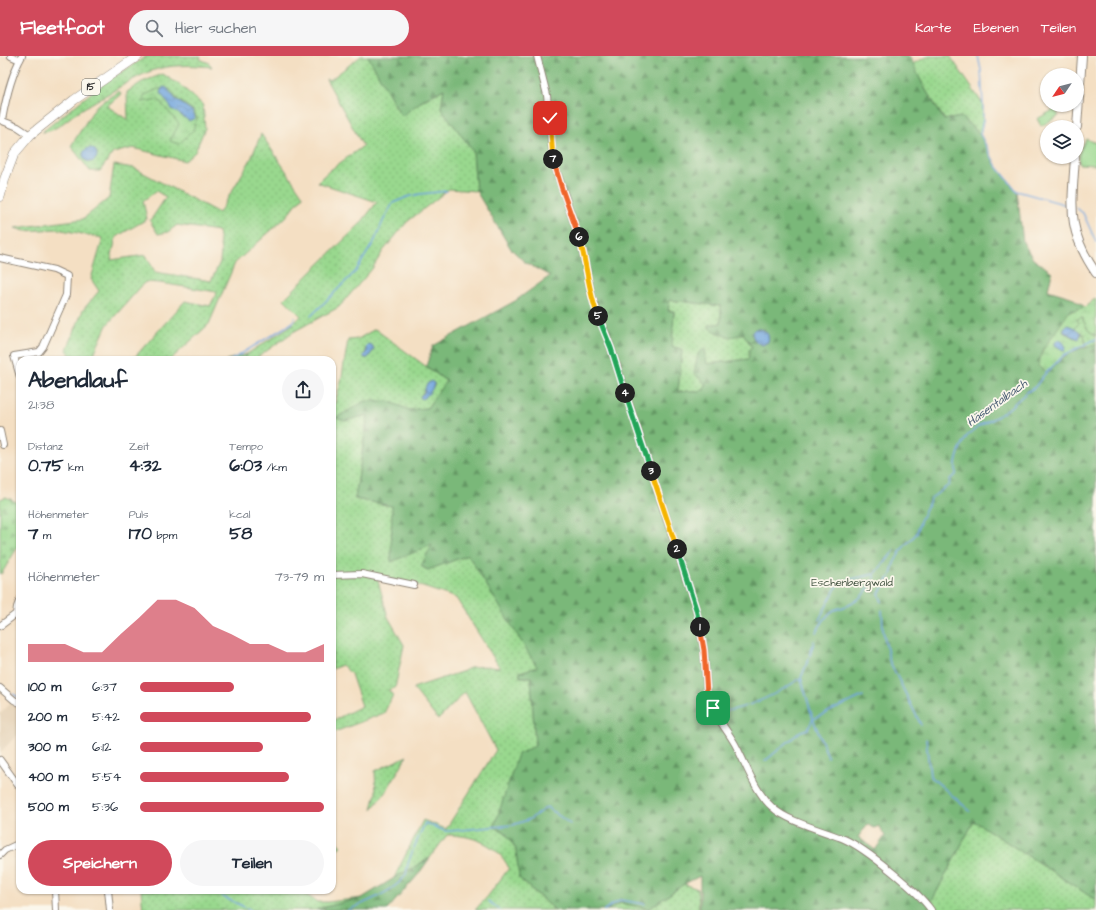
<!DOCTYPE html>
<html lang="de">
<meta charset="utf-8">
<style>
:root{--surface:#fff;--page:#f6f6f7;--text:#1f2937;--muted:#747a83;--accent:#d1495b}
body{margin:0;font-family:"Architects Daughter",sans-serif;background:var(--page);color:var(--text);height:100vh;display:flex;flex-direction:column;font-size:15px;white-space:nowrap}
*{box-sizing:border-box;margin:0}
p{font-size:13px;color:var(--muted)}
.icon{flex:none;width:22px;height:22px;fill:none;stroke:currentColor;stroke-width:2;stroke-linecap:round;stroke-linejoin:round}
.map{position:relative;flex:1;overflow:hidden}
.sheet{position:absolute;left:16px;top:300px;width:320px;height:538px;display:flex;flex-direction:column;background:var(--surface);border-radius:12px;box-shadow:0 1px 3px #0004}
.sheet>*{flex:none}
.needle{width:26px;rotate:235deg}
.controls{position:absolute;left:1040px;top:12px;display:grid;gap:8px}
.controls a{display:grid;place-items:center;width:44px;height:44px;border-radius:50%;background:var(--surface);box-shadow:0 1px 3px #0004;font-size:20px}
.pin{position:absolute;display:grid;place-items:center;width:34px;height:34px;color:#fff;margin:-17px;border-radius:8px;box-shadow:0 2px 6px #0006}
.km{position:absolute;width:20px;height:20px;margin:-10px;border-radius:50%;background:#222;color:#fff;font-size:11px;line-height:20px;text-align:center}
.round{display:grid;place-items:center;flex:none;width:42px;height:42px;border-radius:21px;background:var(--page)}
.overview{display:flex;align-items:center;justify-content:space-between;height:68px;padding:0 12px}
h1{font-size:22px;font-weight:700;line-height:30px}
.metrics{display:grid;grid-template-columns:repeat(3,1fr);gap:6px;height:68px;padding:4px 12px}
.metrics div{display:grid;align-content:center}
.metrics b{font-size:17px;font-weight:700}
.metrics small{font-size:11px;font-weight:400}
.metrics p{font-size:11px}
.chart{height:112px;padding:8px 12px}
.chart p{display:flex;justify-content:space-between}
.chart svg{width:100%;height:72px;margin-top:4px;fill:var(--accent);opacity:.7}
.action{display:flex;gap:8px;margin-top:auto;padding:8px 12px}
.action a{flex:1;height:46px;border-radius:24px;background:var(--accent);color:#fff;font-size:16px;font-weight:700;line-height:46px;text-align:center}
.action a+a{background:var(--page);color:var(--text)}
ul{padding:0 12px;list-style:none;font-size:13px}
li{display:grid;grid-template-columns:64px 48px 1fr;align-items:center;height:30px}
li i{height:10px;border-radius:5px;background:var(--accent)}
header{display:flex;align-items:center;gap:24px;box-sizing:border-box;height:56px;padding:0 20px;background:var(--accent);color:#fff}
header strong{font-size:19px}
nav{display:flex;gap:22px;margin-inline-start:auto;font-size:14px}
.search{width:280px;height:36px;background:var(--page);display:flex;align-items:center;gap:10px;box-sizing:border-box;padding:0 14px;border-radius:22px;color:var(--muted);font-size:15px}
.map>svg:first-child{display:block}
.built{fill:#e4d0b4}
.grass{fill:url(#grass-dots);stroke:#62825c;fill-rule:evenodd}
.forest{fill:url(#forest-firs);stroke:#527252;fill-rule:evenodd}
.wetland{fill:url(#wetland-marsh);stroke:#62825c}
.cemetery{fill:url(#cemetery-stones);stroke:#62825c}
.park{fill:url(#park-tufts);stroke:#62825c}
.pitch{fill:#99d88e;stroke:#62825c}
.water{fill:url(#water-waves);stroke:#4e6884}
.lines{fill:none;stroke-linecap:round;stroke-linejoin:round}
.stream{stroke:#70a4dd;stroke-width:1.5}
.street-casing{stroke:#908577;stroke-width:8}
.secondary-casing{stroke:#908577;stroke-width:10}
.primary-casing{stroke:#908577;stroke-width:10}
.street{stroke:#fff;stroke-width:6}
.secondary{stroke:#fff;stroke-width:8}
.primary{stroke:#fff;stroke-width:9}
.split-1-casing{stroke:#fff;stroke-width:8}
.split-2-casing{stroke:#fff;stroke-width:8}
.split-3-casing{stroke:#fff;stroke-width:8}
.split-4-casing{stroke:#fff;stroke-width:8}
.split-5-casing{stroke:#fff;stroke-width:8}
.split-6-casing{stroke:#fff;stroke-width:8}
.split-7-casing{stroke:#fff;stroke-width:8}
.split-8-casing{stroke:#fff;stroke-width:8}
.split-1{stroke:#f0652b;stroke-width:5}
.split-2{stroke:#22a559;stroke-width:5}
.split-3{stroke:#f5b400;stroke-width:5}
.split-4{stroke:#22a559;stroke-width:5}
.split-5{stroke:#22a559;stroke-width:5}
.split-6{stroke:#f5b400;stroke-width:5}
.split-7{stroke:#f0652b;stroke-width:5}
.split-8{stroke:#f5b400;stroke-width:5}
.labels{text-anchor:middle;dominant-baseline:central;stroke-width:3.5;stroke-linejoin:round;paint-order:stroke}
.shield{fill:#fbf7ec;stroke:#696865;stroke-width:1}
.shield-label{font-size:10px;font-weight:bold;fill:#2b2b2b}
.park-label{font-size:11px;fill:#465644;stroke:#fbf7ec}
.water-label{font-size:12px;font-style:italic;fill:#475b72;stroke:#fbf7ec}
</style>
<header>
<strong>Fleetfoot</strong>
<div class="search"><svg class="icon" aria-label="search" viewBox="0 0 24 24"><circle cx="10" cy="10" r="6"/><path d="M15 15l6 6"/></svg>Hier suchen</div>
<nav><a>Karte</a><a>Ebenen</a><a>Teilen</a></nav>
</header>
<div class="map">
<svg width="1096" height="854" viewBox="0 0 1096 854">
<defs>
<pattern id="grass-dots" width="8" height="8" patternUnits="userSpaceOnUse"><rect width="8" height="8" fill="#99d88e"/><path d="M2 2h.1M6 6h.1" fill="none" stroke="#84ba7b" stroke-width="1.8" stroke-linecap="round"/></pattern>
<pattern id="forest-firs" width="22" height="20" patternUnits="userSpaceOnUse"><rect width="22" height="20" fill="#7ab879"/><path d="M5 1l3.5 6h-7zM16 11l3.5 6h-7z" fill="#649663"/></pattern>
<pattern id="wetland-marsh" width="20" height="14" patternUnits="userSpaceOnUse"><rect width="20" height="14" fill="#99d88e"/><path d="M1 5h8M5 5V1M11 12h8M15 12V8" fill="none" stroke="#84ba7b"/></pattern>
<pattern id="cemetery-stones" width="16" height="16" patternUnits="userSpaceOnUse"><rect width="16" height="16" fill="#99d88e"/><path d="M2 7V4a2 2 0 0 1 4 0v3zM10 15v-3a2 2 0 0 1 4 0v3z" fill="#84ba7b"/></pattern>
<pattern id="park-tufts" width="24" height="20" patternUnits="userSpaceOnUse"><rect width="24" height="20" fill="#99d88e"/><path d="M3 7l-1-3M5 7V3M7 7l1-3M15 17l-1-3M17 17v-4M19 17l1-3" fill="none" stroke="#84ba7b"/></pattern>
<pattern id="water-waves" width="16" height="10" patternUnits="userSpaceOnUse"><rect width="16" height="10" fill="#70a4dd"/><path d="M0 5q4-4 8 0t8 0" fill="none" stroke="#5c86b3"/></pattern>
</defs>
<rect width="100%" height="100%" fill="#fbf7ec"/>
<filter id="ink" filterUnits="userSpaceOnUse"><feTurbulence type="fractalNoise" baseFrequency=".025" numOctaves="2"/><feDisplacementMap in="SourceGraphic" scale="8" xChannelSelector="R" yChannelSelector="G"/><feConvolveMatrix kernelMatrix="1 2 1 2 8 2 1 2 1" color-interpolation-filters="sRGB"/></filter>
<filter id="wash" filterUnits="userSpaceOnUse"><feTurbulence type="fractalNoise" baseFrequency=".012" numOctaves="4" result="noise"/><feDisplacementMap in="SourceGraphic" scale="16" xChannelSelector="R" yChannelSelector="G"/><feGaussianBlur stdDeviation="0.9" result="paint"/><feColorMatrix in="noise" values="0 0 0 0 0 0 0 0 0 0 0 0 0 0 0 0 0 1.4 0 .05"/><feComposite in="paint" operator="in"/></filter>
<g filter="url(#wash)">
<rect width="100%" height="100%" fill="#f4dfc3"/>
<path class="built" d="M14 644 20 647V676L11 685 0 697V658Z"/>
<path class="grass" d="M147 0H201L200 3 209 7 212 11C193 9 170 8 151 15 138 20 125 28 113 35 101 42 88 49 76 57 66 64 55 76 42 76L101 29Z
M361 0H368L399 56 415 49 444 33 441 52 473 95 476 135 449 133 407 166 383 195 372 213 339 251 293 276 254 304H246L247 298 292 269 301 260 284 243 360 168 377 146 317 126 329 115 363 90 326 23 330 24Z
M929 0H950L983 48V64L980 78 961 61 945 64 927 36 912 8Z
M163 18 180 29 203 49 205 72 195 96 185 105 133 92 113 97 100 115H90L71 90 96 50 119 35 121 38 107 50 128 64 127 36 142 26Z
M261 78 303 140 286 161 235 207 209 268 170 304H132L185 245 210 250 217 236 160 227 145 226 107 269 93 300 96 304H74L67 294 83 254 99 235 91 223 103 182 57 173 25 175 15 172 83 163 109 142 114 109 134 112 219 157 251 103ZM156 135 166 141 150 165 158 178 168 176 177 169 218 175 221 195 220 206 211 225 155 216 146 199 111 204 116 181 147 163 143 145Z
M669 244 721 250V267L709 269 739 280 743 277 752 291 749 303 706 308 705 292 706 328 704 334 678 336 682 293 672 291 674 255H668Z
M1082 261 1088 274 1096 280V289L1086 290 1084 278 1074 272 1079 267 1077 263Z
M375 273 446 325 427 352 409 354 388 345 337 362 345 365 368 358 355 443 392 450 433 489 422 511 428 514 468 499 538 611 520 616V621H531L535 690 505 776 516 793 519 822 554 854H475L488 840 509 812C497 788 473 779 447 779L430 802 394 822 423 764 446 773 496 694 465 636 438 664 413 632 464 615C473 608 490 611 500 612L456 542 420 530 377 521 388 561 404 589 395 632 388 634 393 639 384 657 332 677V662L334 664 362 650 351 618 342 609 332 613V357L341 326 348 284 358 283ZM368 288 373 290V295L368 302H364V298L366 297 365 293ZM429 326 435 328 434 330 422 343 420 340C427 333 424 331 429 326Z
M407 700 387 734 372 753 376 737 375 715Z
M974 765 1096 844V854H927Z
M332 781 341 790 332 796Z
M684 828 698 833 699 854H606L621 847 649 853Z
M141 834H212L215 837 216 834H299L317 846H328L362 842 317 853 316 854H143Z"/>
<path class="forest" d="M368 0H909L924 31 944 64 961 61 980 78 996 109 1017 135 1023 186 1033 203 1052 216 1048 234 1071 241 1085 251 1069 256 1047 317C1064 300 1071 293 1096 289V844L974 765 927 854H700V820L684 828 649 853 621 847 606 854H555L519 822 516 793 505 776 494 771 518 698 535 690 531 621H520V616L537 611 468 499 428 514 421 510 432 489 391 506 392 450 355 443 368 359 345 365 336 362 365 345H388L409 354 427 352 446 325 426 310 433 290 515 245 550 220 526 207 511 193 476 135 473 95 441 52 444 33 423 44 402 60 399 56ZM670 244 721 250V267L709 269V272C722 278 729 285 743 277L752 291 749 293V303L707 308 705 292 698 298 694 317 706 328 704 334 678 336 682 293 672 291 674 255H668ZM755 273H759L764 274 763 289 759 288 752 279 753 275ZM868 768 874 772 879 770C882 773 882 777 885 780L875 794 858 781Z
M247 298 246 304H226Z
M430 802 417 820 387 854H316L317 853 362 842 394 822Z"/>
<path class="wetland" d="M158 33H170L177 43 193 54 197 62 193 74 179 88 170 85 179 68 158 43 142 46 145 39Z
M1096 242V280L1088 274 1082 261 1077 263 1079 267 1074 272 1068 269 1065 270 1063 274 1064 277 1078 283 1082 278H1084L1086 290C1069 293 1058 306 1047 317L1038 310 1043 294 1069 256 1085 251Z"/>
<path class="cemetery" d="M6 441 20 448V487L2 517 0 518V443Z"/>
<path class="park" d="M1055 53 1059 60 1041 70 1037 63Z"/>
<path class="pitch" d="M1086 83 1096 87V109L1079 108V97Z"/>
<path class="water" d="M163 31 167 32 176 44 192 55 195 62 189 65 172 53 160 36Z
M83 99a7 7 0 1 1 14 0a7 7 0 1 1-14 0Z
M1067 269 1073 271 1081 277 1079 283 1064 276V271Z
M755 273C763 272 771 277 768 286L763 289C757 288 752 282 752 276Z
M1057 284C1061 283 1064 287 1066 291L1065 294H1063L1055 289V287Z
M368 288 372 289 374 293 368 302H365L363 300 366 297V291Z
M431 325 434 327C434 332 427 342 421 343L420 340 424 337 426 329Z"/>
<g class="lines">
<path class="stream" d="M978 0 981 14 983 48V64L980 78 996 109 1017 135 1067 149
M1075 151 1083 157 1096 186
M311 260 356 215 375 184 384 163 393 147 407 141 420 138 447 135
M231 304 292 267 295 262
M882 546 879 537 891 519 894 507 902 493 917 477 920 465 931 442 949 429 950 423 956 419V406L960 393 967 380 979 370 998 360 1008 353 1027 336 1035 331 1044 319 1064 299 1096 283
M882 554 883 574 889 604 921 669
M819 564 839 526 875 518 895 494
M816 576C821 569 826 558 834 554 839 552 845 551 849 549 860 544 873 530 875 518
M814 585 810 599 801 622 813 663 828 701
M13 638 18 641
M721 656C750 652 777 638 801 622
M926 683 930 720 970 755
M765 705 801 675 808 673 813 663 863 640
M214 834 215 835
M221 840 251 854
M488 845 500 854
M348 854C364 847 398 834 406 818 407 815 407 811 408 808 412 794 419 781 425 767L445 775H450L513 769 530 763 547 751 570 768
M604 854 620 844 645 848"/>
</g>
</g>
<g filter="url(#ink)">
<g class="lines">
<g class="street-casing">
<path id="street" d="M11 0 20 4
M537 0 547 39 552 93 554 107 581 188 592 241 611 292 696 553 704 594 707 638C711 656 726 672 735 688 746 708 755 736 772 751 786 765 824 775 844 783 865 792 918 835 931 854
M0 64 18 71 30 79
M2 64C6 42 11 19 22 0
M0 202 54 214 67 220 66 239 43 291 39 296 14 300 20 321
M0 375 3 389
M332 519 362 518 414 529
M16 558 17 551 20 543
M0 570 16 558H20
M0 632 14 644 20 647
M0 704 20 732
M0 799 5 794 20 787
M55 834 56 854
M108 834 110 854"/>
</g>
<g class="secondary-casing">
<path id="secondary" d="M1077 71 1082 0
M1075 101C1072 151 1066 173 1096 217"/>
</g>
<g class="primary-casing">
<path id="primary" d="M0 141 5 122 14 98 30 79 74 44 138 0"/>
</g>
<use href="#street" class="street"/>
<use href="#secondary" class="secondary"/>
<use href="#primary" class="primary"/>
</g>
</g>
<g class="lines" filter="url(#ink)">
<g class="split-1-casing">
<path id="split-1" d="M700 571 704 594 707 638 713 652"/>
</g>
<g class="split-2-casing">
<path id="split-2" d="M677 493 696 553 700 571"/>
</g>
<g class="split-3-casing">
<path id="split-3" d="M651 415 677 493"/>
</g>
<g class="split-4-casing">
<path id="split-4" d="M625 337 651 415"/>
</g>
<g class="split-5-casing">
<path id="split-5" d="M598 260 611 292 625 337"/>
</g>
<g class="split-6-casing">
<path id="split-6" d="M579 181C587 207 588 235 598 260"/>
</g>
<g class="split-7-casing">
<path id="split-7" d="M553 103 562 133 579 181"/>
</g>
<g class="split-8-casing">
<path id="split-8" d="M550 62 553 103"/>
</g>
<use href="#split-1" class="split-1"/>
<use href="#split-2" class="split-2"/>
<use href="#split-3" class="split-3"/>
<use href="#split-4" class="split-4"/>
<use href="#split-5" class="split-5"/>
<use href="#split-6" class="split-6"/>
<use href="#split-7" class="split-7"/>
<use href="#split-8" class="split-8"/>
</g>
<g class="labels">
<rect class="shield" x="82" y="23" width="18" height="16" rx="3"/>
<g class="shield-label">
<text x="91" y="31">15</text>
</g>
<g class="park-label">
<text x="852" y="526">Eschenbergwald</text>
</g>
<g class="water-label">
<text transform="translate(997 347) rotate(-36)">Häsentalbach</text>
</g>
</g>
</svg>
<div class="controls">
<a><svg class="needle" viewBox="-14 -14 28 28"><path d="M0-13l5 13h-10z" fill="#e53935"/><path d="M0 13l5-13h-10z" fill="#747a83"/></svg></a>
<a><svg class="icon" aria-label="layers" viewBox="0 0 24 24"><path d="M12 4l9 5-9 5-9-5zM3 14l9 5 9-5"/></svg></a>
</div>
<div class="pin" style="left:713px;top:652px;background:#1e9e55"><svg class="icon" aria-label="arrive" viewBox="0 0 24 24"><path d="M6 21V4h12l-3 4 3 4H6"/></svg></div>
<div class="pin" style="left:550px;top:62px;background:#d93025"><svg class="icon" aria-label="check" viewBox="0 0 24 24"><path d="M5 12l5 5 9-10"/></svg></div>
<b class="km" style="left:700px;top:571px">1</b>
<b class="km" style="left:677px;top:493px">2</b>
<b class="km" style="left:651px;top:415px">3</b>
<b class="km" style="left:625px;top:337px">4</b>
<b class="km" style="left:598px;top:260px">5</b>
<b class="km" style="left:579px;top:181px">6</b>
<b class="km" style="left:553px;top:103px">7</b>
<section class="sheet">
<div class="overview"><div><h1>Abendlauf</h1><p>21:38</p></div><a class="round"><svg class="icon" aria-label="share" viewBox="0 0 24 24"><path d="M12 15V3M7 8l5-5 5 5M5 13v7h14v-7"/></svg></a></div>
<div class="metrics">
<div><p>Distanz</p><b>0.75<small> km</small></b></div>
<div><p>Zeit</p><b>4:32</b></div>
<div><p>Tempo</p><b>6:03<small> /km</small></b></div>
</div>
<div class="metrics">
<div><p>Höhenmeter</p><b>7<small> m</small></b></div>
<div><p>Puls</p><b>170<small> bpm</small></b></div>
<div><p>kcal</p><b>58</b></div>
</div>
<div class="chart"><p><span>Höhenmeter</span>73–79 m</p>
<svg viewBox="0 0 160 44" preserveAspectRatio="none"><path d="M0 44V33L10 33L20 33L30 38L40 38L50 27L60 17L70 6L80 6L90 11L100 22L110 27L120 33L130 33L140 38L150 38L160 33V44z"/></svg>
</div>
<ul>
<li><b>100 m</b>6:37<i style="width:51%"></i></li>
<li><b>200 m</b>5:42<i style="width:93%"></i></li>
<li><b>300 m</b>6:12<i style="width:67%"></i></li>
<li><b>400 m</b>5:54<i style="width:81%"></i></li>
<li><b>500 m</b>5:36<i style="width:100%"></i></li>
</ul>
<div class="action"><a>Speichern</a><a>Teilen</a></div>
</section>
</div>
